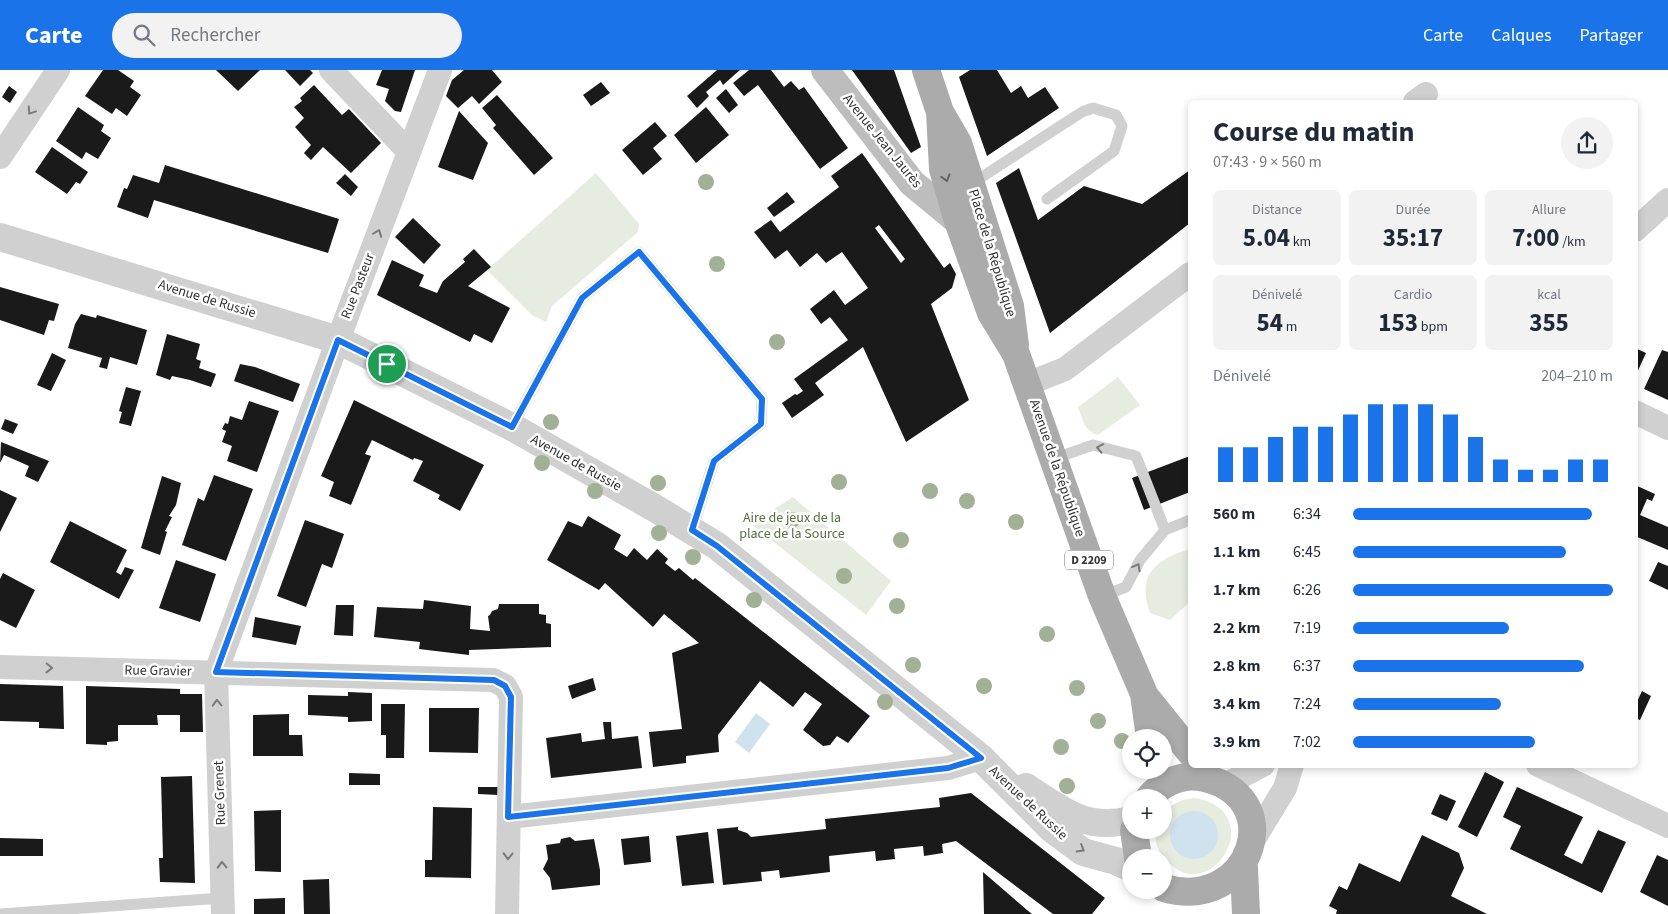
<!DOCTYPE html>
<html lang="fr">
<meta charset="utf-8">
<style>
:root{--surface:#fff;--page:#f2f2f3;--text:#1f2937;--muted:#747a83;--accent:#1a73e8}
body{margin:0;font-family:"Source Sans 3",sans-serif;background:var(--page);color:var(--text);height:100vh;display:flex;flex-direction:column;font-size:19px;white-space:nowrap}
*{box-sizing:border-box;margin:0}
p{font-size:16px;color:var(--muted)}
.icon{flex:none;width:28px;height:28px;fill:none;stroke:currentColor;stroke-width:2;stroke-linecap:round;stroke-linejoin:round}
.map{position:relative;flex:1;overflow:hidden}
.panel{position:absolute;left:1188px;top:30px;width:450px;height:668px;display:flex;flex-direction:column;background:var(--surface);border-radius:8px;box-shadow:0 2px 8px #0003}
.panel>*{flex:none}
.controls{position:absolute;left:1122px;top:659px;display:grid;gap:10px}
.controls a{display:grid;place-items:center;width:50px;height:50px;border-radius:50%;background:var(--surface);box-shadow:0 2px 8px #0003;font-size:25px}
.pin{position:absolute;display:grid;place-items:center;width:42px;height:42px;color:#fff;margin:-21px;border:2px solid #fff;border-radius:50%;box-shadow:0 1px 5px #0007}
.round{display:grid;place-items:center;flex:none;width:52px;height:52px;border-radius:26px;background:var(--page)}
.summary{display:flex;align-items:center;justify-content:space-between;height:85px;padding:0 25px}
h1{font-size:28px;font-weight:700;line-height:38px}
.stats{display:grid;grid-template-columns:repeat(3,1fr);gap:8px;height:85px;padding:5px 25px}
.stats div{display:grid;align-content:center;border-radius:8px;background:var(--page);text-align:center}
.stats b{font-size:25px;font-weight:700}
.stats small{font-size:14px;font-weight:400}
.stats p{font-size:14px}
.chart{height:140px;padding:10px 25px}
.chart p{display:flex;justify-content:space-between}
.chart svg{width:100%;height:90px;margin-top:5px;stroke:var(--accent);stroke-width:6}
ul{padding:0 25px;list-style:none;font-size:16px}
li{display:grid;grid-template-columns:80px 60px 1fr;align-items:center;height:38px}
li i{height:12px;border-radius:6px;background:var(--accent)}
header{display:flex;align-items:center;gap:30px;box-sizing:border-box;height:70px;padding:0 25px;background:var(--accent);color:#fff}
header strong{font-size:24px}
nav{display:flex;gap:28px;margin-inline-start:auto;font-size:18px}
.search{width:350px;height:45px;background:var(--page);display:flex;align-items:center;gap:12px;box-sizing:border-box;padding:0 18px;border-radius:28px;color:var(--muted);font-size:19px}
.map>svg:first-child{display:block}
.green{fill:#e6ecdf}
.water{fill:#cfe2ee}
.building{fill:#1a1a1a;fill-rule:evenodd}
.lines{fill:none;stroke-linecap:round;stroke-linejoin:round}
.service{stroke:#d0d0d0;stroke-width:11}
.minor{stroke:#d0d0d0;stroke-width:24}
.tertiary{stroke:#d0d0d0;stroke-width:28}
.secondary{stroke:#bdbdbd;stroke-width:28}
.primary{stroke:#ababab;stroke-width:28}
.tree{fill:#a2b095}
.oneway{stroke:#7a7a7a}
.oneway2{stroke:#636363}
.route-casing{stroke:#fff;stroke-width:10}
.route{stroke:#1a73e8;stroke-width:6}
.labels{text-anchor:middle;dominant-baseline:central;stroke-width:5;stroke-linejoin:round;paint-order:stroke}
.shield{fill:#fff;stroke:#707070;stroke-width:1}
.shield-label{font-size:12px;font-weight:bold;fill:#333}
.street-label{font-size:14px;fill:#333;stroke:#fff}
.park-label{font-size:14px;fill:#56703f;stroke:#fff}
</style>
<header>
<strong>Carte</strong>
<div class="search"><svg class="icon" aria-label="search" viewBox="0 0 24 24"><circle cx="10" cy="10" r="6"/><path d="M15 15l6 6"/></svg>Rechercher</div>
<nav><a>Carte</a><a>Calques</a><a>Partager</a></nav>
</header>
<div class="map">
<svg width="1668" height="844" viewBox="0 0 1668 844">
<rect width="100%" height="100%" fill="#fff"/>
<path class="green" d="M596 103 639 154 638 162 552 236 546 252 532 245 487 200Z
M1118 307 1140 335 1098 365C1084 361 1083 350 1078 337Z
M793 427 891 511 866 545 751 454Z
M1190 479V532L1170 550 1150 543C1136 505 1156 489 1190 479Z
M1195 728C1273 742 1207 844 1164 787 1158 780 1154 772 1156 760H1164V743C1173 733 1182 729 1195 728Z"/>
<path class="water" d="M756 643 770 654 749 683 735 672Z
M1170 765a24 24 0 1 1 48 0a24 24 0 1 1-48 0Z"/>
<path class="building" d="M103 0H118L134 11 130 17 141 25 127 46 116 38 112 44 85 26Z
M216 0H260L238 21Z
M285 0H310L313 3 300 16Z
M382 0H415L401 42 395 41 385 31 389 19 376 15Z
M464 0H492L502 12 479 34 472 26 458 38 446 26 452 10Z
M717 0H740L723 15 720 10 706 22 709 26 697 38 687 26Z
M749 0H771L784 17 791 11 799 20 804 17 848 78 820 99 758 15 744 26 733 13Z
M852 0H894L921 77 911 83Z
M970 0H997L1011 23 1021 16 1028 28 1045 17 1059 38 987 86 959 7Z
M601 12 610 23 591 36 583 25Z
M314 15 342 45 349 39 381 73 351 103 323 77 311 90 304 83 311 75 295 57 304 48 294 37 302 31 300 28Z
M9 16 17 22 10 33 2 27Z
M726 19 738 35 729 43 716 28Z
M497 25 553 88 534 105 493 58 496 55 482 38Z
M78 37 104 55 101 61 111 68 98 89 86 82 82 89 56 71Z
M706 37 729 65 696 93 674 65Z
M459 41 488 73 473 110 438 97Z
M655 52 667 66 653 78 662 89 643 105 622 80Z
M52 77 88 102 80 114 76 112 67 124 35 102Z
M862 83 944 198 950 193 956 204 952 218 931 234 969 330 906 372 863 277 815 313 824 325 792 348 782 333 795 324 797 325 803 321 794 309 848 270 830 247 821 254 810 239 834 220 845 235 868 218 842 182 826 193 817 183 800 197 787 180 775 189 754 162 771 150 780 162 839 117 831 106ZM879 155 905 189 901 193 875 158Z
M165 95 339 149 328 183 154 130 148 148 117 137 124 118 127 119 133 105 159 113Z
M1019 98 1038 150 1084 116 1142 134 1190 100V153L1050 263 996 113Z
M345 104 358 117 351 126 336 113Z
M787 122 795 132 774 147 767 138Z
M413 148 441 175 424 194 395 167Z
M474 179 491 197 468 216 510 238 492 273 474 264 470 272 377 225 392 190 424 205 419 216 437 223 443 211 465 192 463 189Z
M0 217 59 234 54 251 49 250 44 265 0 250Z
M81 244 96 248 97 245 147 260 137 295 110 287 107 299 99 297 102 288 68 278 75 254Z
M167 264 200 274 196 289 201 291 199 298 216 304 211 317 190 310 172 306 170 310 156 305Z
M1635 278 1646 283 1635 307Z
M1662 280 1668 282V330L1644 319Z
M52 283 66 290 51 321 37 315Z
M240 294 255 297 300 314 293 332 234 311Z
M126 317 141 321 131 356 119 353 122 342 119 341Z
M354 330 484 395 460 441 438 429 440 425 413 411 423 391 414 388 413 390 372 370 365 384 371 386 351 435 329 426 334 412 321 406Z
M249 331 279 341 257 402 227 391 232 376 222 372 226 361 222 359 225 353 228 354 230 346 242 350Z
M5 349 18 354 13 364 1 359Z
M1 372 49 391 38 412 25 406 29 396 4 385 0 393Z
M1190 386V422L1144 440 1132 408Z
M214 405 253 419 226 491 182 475 198 428 204 431Z
M162 406 181 413 176 435 169 446 172 447 165 461 167 462 160 485 141 478Z
M1635 415 1655 424 1652 431 1647 429 1640 445 1668 457V480L1635 466Z
M0 420 17 428 0 462Z
M588 446 621 465 614 479 627 487 634 478 647 490 657 479 668 489 665 493 675 501 679 498 693 510 695 508 870 646 848 673 837 666 830 675 823 676 803 660 822 634 805 622 793 637 760 611 718 665 719 682 686 686V693L653 697 649 662 682 659 672 583 699 573 664 544 653 557 605 513 599 520 547 490 568 451 582 457Z
M305 450 344 464 332 498 322 494 306 537 277 526Z
M70 451 127 480 116 502 121 505 125 497 134 500 119 529 50 492Z
M176 490 216 504 200 552 159 538Z
M1658 492 1668 496V520L1649 511Z
M3 503 35 520 16 558 0 550V509Z
M424 530 471 536 470 559 490 561 488 546 490 545 492 541 498 539 499 534H539V544L546 545V553L551 554V577L469 580V585L419 579 420 572 374 567 377 537 423 539Z
M336 535H354L353 566 334 565Z
M255 547 301 556 296 575 252 567Z
M593 608 596 620 572 629 568 616Z
M0 614 63 616 64 659 39 658V652L0 651Z
M86 616 180 619V624H202L203 662H180V645H157L158 655H118V671L107 672V675L86 674Z
M1642 621 1651 626 1640 650 1635 648V636Z
M348 622 372 623V651L348 652V647L308 645V625L348 626Z
M381 634H405L404 688H386V665H381Z
M429 638H479L478 683 429 682Z
M289 644V665H302L303 686H253V645Z
M603 652H611L612 669 638 666 642 698 551 708 546 668 581 663 582 672 605 669Z
M1485 702 1504 712 1477 767 1458 757Z
M349 703 380 704V715H349Z
M192 706 195 813 160 812 159 788H163L161 707Z
M478 717H499L498 725 478 724Z
M1517 717 1583 747 1564 785 1582 794 1598 760 1626 772 1602 823 1510 779 1521 756 1503 747Z
M971 723 1105 828 1092 844H1053L956 771 942 774 943 783 924 786 923 776 894 779 895 789 876 791 875 781 829 786 830 802 780 808 779 800 761 802 762 811 723 815 717 759 738 757V760L747 763 751 767 826 759 825 749 940 737 939 728Z
M1440 724 1456 731 1447 751 1431 744Z
M433 737 472 738 471 808 425 807V790H432Z
M281 740V802L255 801 254 741Z
M708 762 714 813 682 816 676 766Z
M1422 765 1459 783 1464 798 1451 826 1487 844H1336L1337 840 1329 836 1339 816 1347 820 1359 793 1400 812Z
M649 766 651 792 624 795 621 769Z
M570 767 575 771 594 769 600 800V815L552 820 550 808 543 799 548 789 546 775 560 773 561 769Z
M0 768 43 769V786H0Z
M1657 785 1668 790V836L1640 822Z
M983 802 1027 840 1032 844H984Z
M329 809 330 844H304L303 810Z
M285 828V844H254V829Z"/>
<g class="lines">
<path class="service" d="M971 114 1082 42 1093 38 1116 45 1122 56 1114 81 1047 129
M512 357 582 228 639 182 762 329 761 354 714 391 692 460
M1053 389 1093 375 1136 386 1165 460 1140 490 1126 517 1102 526
M1165 460 1190 450
M0 844 222 828"/>
<path class="minor" d="M331 0 409 82
M1415 32 1426 24
M0 87 58 0
M1635 160 1668 130
M1027 314 1065 299 1190 204
M1635 342 1668 358
M0 597 493 610 505 616 511 627 507 844
M1538 695 1668 756
M1225 715 1263 695
M509 747 948 698 981 688
M1254 769 1285 718 1292 695
M223 844 216 602 338 270 440 0"/>
<path class="tertiary" d="M0 167 338 270 512 357 658 440 717 476 981 688 1052 759 1083 782 1116 791 1131 798
M1026 717C1063 741 1085 761 1131 750"/>
<path class="secondary" d="M825 0 912 113 958 151 965 163"/>
<path class="primary" d="M926 0 940 42 958 73 971 114 1010 236 1015 275
M940 42 943 99 958 151 991 243 1016 284 1102 526 1144 624 1150 668
M1144 625 1190 682
M1149 728C1160 714 1181 704 1199 707 1292 723 1252 844 1164 818
M1134 760 1138 788
M1244 798 1246 844"/>
</g>
<g class="tree">
<circle cx="706" cy="112" r="8"/>
<circle cx="717" cy="194" r="8"/>
<circle cx="777" cy="272" r="8"/>
<circle cx="551" cy="352" r="8"/>
<circle cx="542" cy="393" r="8"/>
<circle cx="839" cy="412" r="8"/>
<circle cx="658" cy="413" r="8"/>
<circle cx="595" cy="421" r="8"/>
<circle cx="930" cy="421" r="8"/>
<circle cx="967" cy="431" r="8"/>
<circle cx="792" cy="450" r="8"/>
<circle cx="1016" cy="452" r="8"/>
<circle cx="659" cy="463" r="8"/>
<circle cx="901" cy="470" r="8"/>
<circle cx="693" cy="487" r="8"/>
<circle cx="844" cy="506" r="8"/>
<circle cx="754" cy="530" r="8"/>
<circle cx="897" cy="536" r="8"/>
<circle cx="1047" cy="564" r="8"/>
<circle cx="913" cy="595" r="8"/>
<circle cx="984" cy="616" r="8"/>
<circle cx="1077" cy="618" r="8"/>
<circle cx="885" cy="632" r="8"/>
<circle cx="1098" cy="651" r="8"/>
<circle cx="1122" cy="671" r="8"/>
<circle cx="1061" cy="677" r="8"/>
<circle cx="1067" cy="716" r="8"/>
</g>
<defs><path id="oneway-chevron" d="M-2-3.5L2.5 0L-2 3.5" fill="none" stroke-width="1.6" stroke-linecap="round" stroke-linejoin="round" transform="scale(1.25)"/></defs>
<g class="oneway">
<use href="#oneway-chevron" transform="translate(31 41) rotate(124)"/>
<use href="#oneway-chevron" transform="translate(378 163) rotate(-69)"/>
<use href="#oneway-chevron" transform="translate(1100 378) rotate(-169)"/>
<use href="#oneway-chevron" transform="translate(1137 497) rotate(-61)"/>
<use href="#oneway-chevron" transform="translate(49 598) rotate(1)"/>
<use href="#oneway-chevron" transform="translate(217 633) rotate(-92)"/>
<use href="#oneway-chevron" transform="translate(1081 779) rotate(31)"/>
<use href="#oneway-chevron" transform="translate(508 786) rotate(91)"/>
<use href="#oneway-chevron" transform="translate(222 795) rotate(-92)"/>
</g>
<use class="oneway2" href="#oneway-chevron" transform="translate(946 108) rotate(74)"/>
<g class="lines">
<g class="route-casing">
<path id="route" d="M639 182 762 329 761 354 714 391 692 460 717 476 981 688 948 698 508 747 511 627 505 616 494 610 216 602 338 270 512 357 582 228Z"/>
</g>
<use href="#route" class="route"/>
</g>
<g class="labels">
<rect class="shield" x="1065" y="480.5" width="48" height="19" rx="4"/>
<g class="shield-label">
<text x="1089" y="490">D 2209</text>
</g>
<g class="street-label">
<text transform="translate(882 71) rotate(51)">Avenue Jean Jaurès</text>
<text transform="translate(992 183) rotate(73)">Place de la République</text>
<text transform="translate(358 216) rotate(-69)">Rue Pasteur</text>
<text transform="translate(207 229) rotate(17)">Avenue de Russie</text>
<text transform="translate(576 393) rotate(29)">Avenue de Russie</text>
<text transform="translate(1057 398) rotate(71)">Avenue de la République</text>
<text transform="translate(158 601) rotate(1)">Rue Gravier</text>
<text transform="translate(220 723) rotate(-92)">Rue Grenet</text>
<text transform="translate(1028 733) rotate(43)">Avenue de Russie</text>
</g>
<g class="park-label">
<text x="792" y="448">Aire de jeux de la<tspan x="792" dy="16">place de la Source</tspan></text>
</g>
</g>
</svg>
<div class="controls">
<a><svg class="icon" aria-label="locate" viewBox="0 0 24 24"><circle cx="12" cy="12" r="6"/><path d="M12 2v4M12 18v4M2 12h4M18 12h4"/></svg></a>
<a>+</a>
<a>−</a>
</div>
<div class="pin" style="left:387px;top:294px;background:#1e9e55"><svg class="icon" aria-label="arrive" viewBox="0 0 24 24"><path d="M6 21V4h12l-3 4 3 4H6"/></svg></div>
<section class="panel">
<div class="summary"><div><h1>Course du matin</h1><p>07:43 · 9 × 560 m</p></div><a class="round"><svg class="icon" aria-label="share" viewBox="0 0 24 24"><path d="M12 15V3M7 8l5-5 5 5M5 13v7h14v-7"/></svg></a></div>
<div class="stats">
<div><p>Distance</p><b>5.04<small> km</small></b></div>
<div><p>Durée</p><b>35:17</b></div>
<div><p>Allure</p><b>7:00<small> /km</small></b></div>
</div>
<div class="stats">
<div><p>Dénivelé</p><b>54<small> m</small></b></div>
<div><p>Cardio</p><b>153<small> bpm</small></b></div>
<div><p>kcal</p><b>355</b></div>
</div>
<div class="chart"><p><span>Dénivelé</span>204–210 m</p>
<svg viewBox="0 0 160 44" preserveAspectRatio="none"><path d="M5 44V27M15 44V27M25 44V22M35 44V17M45 44V17M55 44V11M65 44V6M75 44V6M85 44V6M95 44V11M105 44V22M115 44V33M125 44V38M135 44V38M145 44V33M155 44V33"/></svg>
</div>
<ul>
<li><b>560 m</b>6:34<i style="width:92%"></i></li>
<li><b>1.1 km</b>6:45<i style="width:82%"></i></li>
<li><b>1.7 km</b>6:26<i style="width:100%"></i></li>
<li><b>2.2 km</b>7:19<i style="width:60%"></i></li>
<li><b>2.8 km</b>6:37<i style="width:89%"></i></li>
<li><b>3.4 km</b>7:24<i style="width:57%"></i></li>
<li><b>3.9 km</b>7:02<i style="width:70%"></i></li>
</ul>
</section>
</div>
